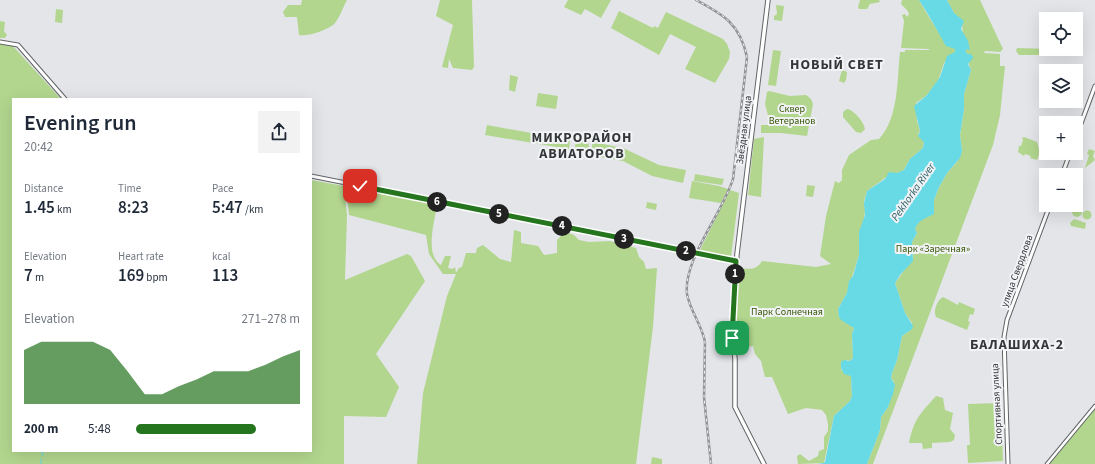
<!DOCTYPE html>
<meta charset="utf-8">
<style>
:root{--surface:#fff;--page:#f2f2f3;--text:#1f2937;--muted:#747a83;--accent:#24751e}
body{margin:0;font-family:"Source Sans 3",sans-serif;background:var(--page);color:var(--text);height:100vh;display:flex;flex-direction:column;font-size:15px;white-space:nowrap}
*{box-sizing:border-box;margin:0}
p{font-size:13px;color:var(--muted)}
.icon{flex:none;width:22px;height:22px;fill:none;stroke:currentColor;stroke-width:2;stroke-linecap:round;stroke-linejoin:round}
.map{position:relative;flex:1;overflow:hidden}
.panel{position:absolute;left:12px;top:98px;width:300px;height:354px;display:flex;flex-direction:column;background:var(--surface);border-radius:0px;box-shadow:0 4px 16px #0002}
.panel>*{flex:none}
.tools{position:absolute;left:1039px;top:12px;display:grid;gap:8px}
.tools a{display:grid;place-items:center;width:44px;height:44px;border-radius:0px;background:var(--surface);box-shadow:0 4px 16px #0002;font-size:20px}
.pin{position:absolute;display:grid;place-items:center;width:34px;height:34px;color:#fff;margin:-17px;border-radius:8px;box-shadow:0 2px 6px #0006}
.km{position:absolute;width:20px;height:20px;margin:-10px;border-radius:50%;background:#222;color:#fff;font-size:11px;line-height:20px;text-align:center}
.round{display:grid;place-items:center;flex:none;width:42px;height:42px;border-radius:0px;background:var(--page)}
.head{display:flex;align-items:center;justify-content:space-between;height:68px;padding:0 12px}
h1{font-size:22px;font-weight:600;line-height:30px}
.metrics{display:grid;grid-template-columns:repeat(3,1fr);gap:6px;height:68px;padding:4px 12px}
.metrics div{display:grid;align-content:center}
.metrics b{font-size:17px;font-weight:600}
.metrics small{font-size:11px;font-weight:400}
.metrics p{font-size:11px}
.chart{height:112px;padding:8px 12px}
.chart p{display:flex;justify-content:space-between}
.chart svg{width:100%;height:72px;margin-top:4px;fill:var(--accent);opacity:.7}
ul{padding:0 12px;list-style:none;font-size:13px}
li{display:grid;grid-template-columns:64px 48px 1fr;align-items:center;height:30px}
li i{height:10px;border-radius:5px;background:var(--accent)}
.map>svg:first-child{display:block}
.green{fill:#b2d68e}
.water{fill:#67dae6}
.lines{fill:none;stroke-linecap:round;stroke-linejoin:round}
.stream{stroke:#67dae6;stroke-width:1}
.tertiary-casing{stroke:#626467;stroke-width:4.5}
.secondary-casing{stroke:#626467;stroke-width:5}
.primary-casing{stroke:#626467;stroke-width:5.5}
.tertiary{stroke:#fff;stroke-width:2.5}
.secondary{stroke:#fff;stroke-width:3}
.primary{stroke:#fff;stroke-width:3.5}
.rail-casing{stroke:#909294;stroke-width:2.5}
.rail{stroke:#f1f3f6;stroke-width:1;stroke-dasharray:3;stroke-linecap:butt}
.route-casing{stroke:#fff;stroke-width:8}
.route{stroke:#24751e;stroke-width:5}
.labels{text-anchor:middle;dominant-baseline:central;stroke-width:4;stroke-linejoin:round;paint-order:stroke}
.park-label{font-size:10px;fill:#355400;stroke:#f1f3f6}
.street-label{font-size:10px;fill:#353637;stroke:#f1f3f6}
.water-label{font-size:11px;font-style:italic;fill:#2e6065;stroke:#f1f3f6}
.district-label{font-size:14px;font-weight:bold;letter-spacing:1px;fill:#353637;stroke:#f1f3f6}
</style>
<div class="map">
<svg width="1095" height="464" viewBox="0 0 1095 464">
<rect width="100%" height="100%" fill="#e3e5e9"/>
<path class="green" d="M302 0H347C343 7 340 17 335 23 329 30 307 37 299 35L297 17H285L283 12 288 5H301Z
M440 0H472L474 67 472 70 453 68 449 59 448 68 442 67 453 25 436 16Z
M568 0H611L601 18 585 9 581 15 564 7Z
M860 0H879L880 2 870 4 867 9H859L858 7Z
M902 0H919C926 11 944 46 956 49L955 52 944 63 938 81 927 95 916 103 917 121 920 131 918 134 924 141 923 148 910 159 904 170 885 178 867 191 864 201 865 211 859 255 847 293 838 309 839 317 854 328 852 334 853 358 850 361 847 360 841 365C840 373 846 372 851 376L852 396 850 401 834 416 824 463 798 464 797 456 800 454 809 461 818 456 819 451 824 449V437L828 431V424L826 415 822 410 806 408 788 414 772 377H765L761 361 755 354 753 346 737 348V343H734L733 326 738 268C749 269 756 271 762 261L816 267 831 264 820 256 826 216 835 181 839 183 842 180V170L849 155 871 140 879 139C899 118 897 79 900 52H905V50H929V49L901 48 904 21 902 15 905 14 907 17 909 14 907 10 901 4Z
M947 0H980L1003 49 1000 52 985 51 984 53 1000 54V66H1005L1000 115 993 145 873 464H867L880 430 881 417 888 407 894 382 891 378 892 373 897 360 902 336 908 332 912 323 905 313 895 283 913 258 912 242 917 233 915 229C917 222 924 216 932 215L934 200 939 187 947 173 957 162 962 151 960 135 964 109V94L971 70C968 64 960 27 963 22L954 13Z
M776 5 784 6 782 21 774 20V16L777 14Z
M56 9 63 10 62 23 55 22Z
M619 11 653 28 654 26 658 28 666 12 723 39 727 44 730 52 729 59 715 83 685 69 696 47 670 34 659 55 611 28Z
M0 21 5 22 4 31 7 35 5 38H0Z
M0 44 12 45 61 99H13V451H311V180L344 186 347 215 345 280 407 254 411 256 425 281 376 354 399 387 386 417 344 416V464H0Z
M1017 48 1051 49 1052 55H1019L1016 51Z
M773 50 781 51 776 86 768 85Z
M842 70 847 72 846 80 844 83 839 81Z
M510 75 518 77 515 92 509 90Z
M769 91 790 96 806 95 811 99 813 104 807 136 781 133H761V125H769L770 123 765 104 767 92Z
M538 93 558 96 556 109 536 106Z
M847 109C854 110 864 122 865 129L861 133 856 132 843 117V112Z
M487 125 570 140 569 149 485 135Z
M764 137 761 197 748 195 754 139Z
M1024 137 1037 142 1040 152 1037 160 1030 158 1031 156 1025 154 1024 156 1018 152 1019 146H1021L1023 140 1022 138Z
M575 146a7 7 0 1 1 14 0a7 7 0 1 1-14 0Z
M593 142 623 148 659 165 686 170 683 183 652 176 623 161 590 155Z
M1089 149 1095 151 1093 156 1095 160 1085 168 1089 155 1087 154Z
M695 174 724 179 722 185 694 181Z
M692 181 719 186 728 189 721 203 689 198Z
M807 185 815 186 813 197 806 196Z
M346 186 437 205C435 220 424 255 441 265L445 256H451L448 268 453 269 455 267 456 273 459 268 462 267 466 253H476L477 248 483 245 500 259 511 262 514 230 521 232V243L538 246 544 255 557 253V240L561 236 569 233 574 235 579 240 589 242 610 241 636 248 639 257 644 262 646 269 657 268 653 327 636 464H417L423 393 447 296 456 274H443L429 254 426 235 349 215Z
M730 190 739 193 731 257 700 250Z
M647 202 657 204 656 210 646 208Z
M1072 212a5 5 0 1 1 10 0a5 5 0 1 1-10 0Z
M1082.5 215a4.5 4.5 0 1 1 9 0a4.5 4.5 0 1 1-9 0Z
M1074 219 1086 223 1085 229 1071 226 1070 223Z
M943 297 958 305 959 302 975 309 973 315 970 314 968 321 970 322 967 330 936 317C933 311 937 300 943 297Z
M936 396 943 398 945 410 953 413 950 429 955 435 954 440 950 442 932 443V448L923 449 922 443H909C914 419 920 414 936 396Z
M1001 403 1003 461 968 463 967 445H970L968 404Z
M1095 407V464H1049Z
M652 457 662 459V464H651Z"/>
<path class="water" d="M919 0H947L954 13 964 21 961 29 968 41 970 50 966 49V53L972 55 973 58 968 64 971 70 964 94V109L960 135 962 151 960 158 947 173 939 187 934 200V214C926 218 918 220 915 229L917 233 912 242 913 261 900 275 895 283 905 313 913 326 912 329 902 336 897 360 892 373 891 378 895 385 893 394 888 407 881 417 880 430 867 464H817L824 463 825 462 834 416 850 401 852 396 851 376 844 374 841 368V362L844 360 850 361 853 358 852 334 854 328 841 320 839 317 838 309 847 293 849 281 853 276 859 255V232L865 215 864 203 867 191 885 179 889 172 897 173 904 170 910 159 923 148 924 142 918 136 920 131 914 106 927 95 940 77 947 56 955 52V49L946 46C937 30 929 15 919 0Z"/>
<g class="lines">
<path class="stream" d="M39 451 43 453 42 456
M41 464V459"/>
<g class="tertiary-casing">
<path id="tertiary" d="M1047 464 1095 406"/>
</g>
<g class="secondary-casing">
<path id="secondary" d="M0 42 18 45 65 99
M1076 137 1095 86
M1062 175 1070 153
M311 176 736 261
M1008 464 1004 337 1007 320 1050 205"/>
</g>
<g class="primary-casing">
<path id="primary" d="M764 464 735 407V359L732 328 737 254 768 0"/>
</g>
<use href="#tertiary" class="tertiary"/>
<use href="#secondary" class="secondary"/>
<use href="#primary" class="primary"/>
<g class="rail-casing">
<path id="rail" d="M696 0C724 15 740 24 747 57L733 179C722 214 683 260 687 294 690 311 702 325 705 342L704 397 711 464"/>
</g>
<use href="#rail" class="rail"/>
</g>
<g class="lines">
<g class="route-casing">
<path id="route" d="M360 186 736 261 732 338"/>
</g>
<use href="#route" class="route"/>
</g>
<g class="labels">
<g class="park-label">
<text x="792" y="109">Сквер<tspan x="792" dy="12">Ветеранов</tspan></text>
<text x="933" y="249">Парк «Заречная»</text>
<text x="787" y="312">Парк Солнечная</text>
</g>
<g class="street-label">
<text transform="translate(744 130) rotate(-83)">Звёздная улица</text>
<text transform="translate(1017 271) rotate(-70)">улица Свердлова</text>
<text transform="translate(997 404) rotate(-93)">Спортивная улица</text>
</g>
<g class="water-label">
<text transform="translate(913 192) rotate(-55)">Pekhorka River</text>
</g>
<g class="district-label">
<text x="837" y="65">НОВЫЙ СВЕТ</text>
<text x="582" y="138">МИКРОРАЙОН<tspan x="582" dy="16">АВИАТОРОВ</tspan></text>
<text x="1017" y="345">БАЛАШИХА-2</text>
</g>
</g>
</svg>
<div class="tools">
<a><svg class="icon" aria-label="locate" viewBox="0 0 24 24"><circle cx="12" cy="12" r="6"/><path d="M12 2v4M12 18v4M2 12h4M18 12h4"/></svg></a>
<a><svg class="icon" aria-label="layers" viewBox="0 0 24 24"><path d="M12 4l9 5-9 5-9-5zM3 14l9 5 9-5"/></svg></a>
<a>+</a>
<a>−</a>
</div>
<div class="pin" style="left:732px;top:338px;background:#1e9e55"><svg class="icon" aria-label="arrive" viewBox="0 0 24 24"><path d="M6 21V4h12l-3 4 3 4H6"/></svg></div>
<div class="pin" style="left:360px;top:186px;background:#d93025"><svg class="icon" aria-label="check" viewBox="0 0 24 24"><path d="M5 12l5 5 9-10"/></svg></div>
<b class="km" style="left:735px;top:274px">1</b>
<b class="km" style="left:686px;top:251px">2</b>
<b class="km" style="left:624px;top:239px">3</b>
<b class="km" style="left:562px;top:226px">4</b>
<b class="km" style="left:499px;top:214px">5</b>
<b class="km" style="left:437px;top:202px">6</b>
<section class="panel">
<div class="head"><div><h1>Evening run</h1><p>20:42</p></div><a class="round"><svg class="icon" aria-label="share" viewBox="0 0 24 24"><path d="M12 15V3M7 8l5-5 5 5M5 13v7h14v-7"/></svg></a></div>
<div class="metrics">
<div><p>Distance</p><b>1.45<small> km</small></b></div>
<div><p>Time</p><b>8:23</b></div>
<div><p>Pace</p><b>5:47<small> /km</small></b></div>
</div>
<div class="metrics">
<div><p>Elevation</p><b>7<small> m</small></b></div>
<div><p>Heart rate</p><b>169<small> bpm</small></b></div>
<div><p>kcal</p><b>113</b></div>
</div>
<div class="chart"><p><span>Elevation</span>271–278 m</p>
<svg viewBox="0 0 160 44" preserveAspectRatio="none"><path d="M0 44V11L10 6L20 6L30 6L40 6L50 11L60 24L70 38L80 38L90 33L100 29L110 24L120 24L130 24L140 20L150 15L160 11V44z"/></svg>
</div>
<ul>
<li><b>200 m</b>5:48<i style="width:73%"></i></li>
</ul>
</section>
</div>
